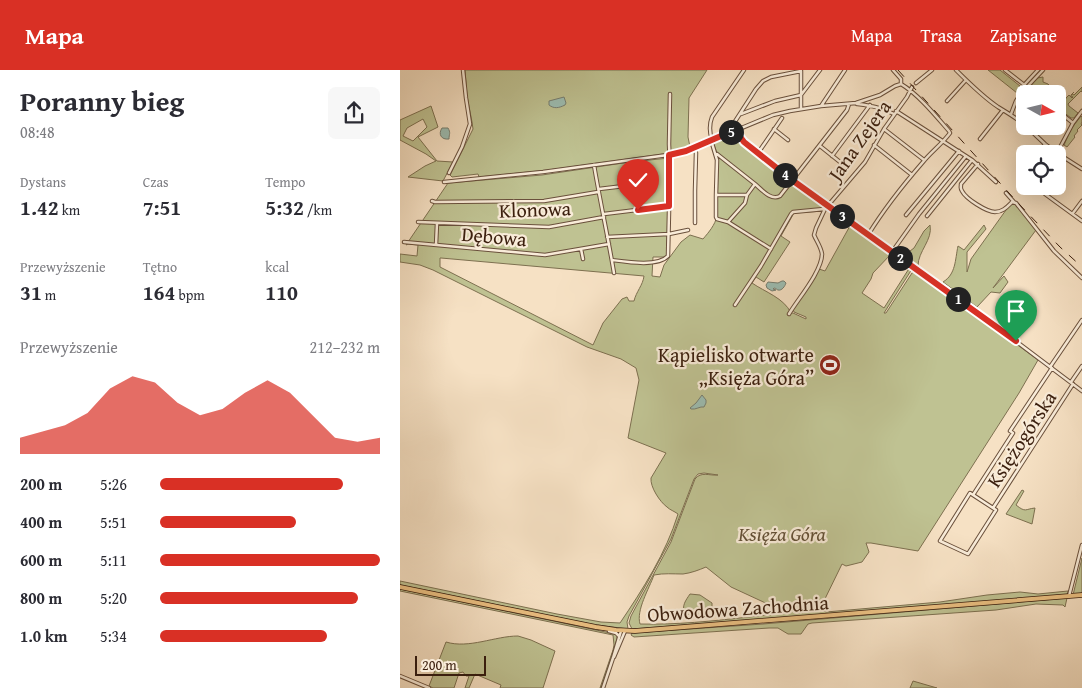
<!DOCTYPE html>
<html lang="pl">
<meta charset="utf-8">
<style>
:root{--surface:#fff;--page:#f7f7f7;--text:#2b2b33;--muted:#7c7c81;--accent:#d93025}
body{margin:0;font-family:"Gentium Book Plus",serif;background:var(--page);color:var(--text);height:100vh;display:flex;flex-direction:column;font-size:19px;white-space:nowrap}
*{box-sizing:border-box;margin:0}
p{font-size:16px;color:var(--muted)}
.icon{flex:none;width:28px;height:28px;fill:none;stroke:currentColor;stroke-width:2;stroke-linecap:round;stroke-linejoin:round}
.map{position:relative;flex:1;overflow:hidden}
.side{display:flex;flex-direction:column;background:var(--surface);width:400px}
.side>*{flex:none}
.needle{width:32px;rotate:98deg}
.fabs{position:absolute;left:616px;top:15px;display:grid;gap:10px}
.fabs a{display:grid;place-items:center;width:50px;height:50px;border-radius:8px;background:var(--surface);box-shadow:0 5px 20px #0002;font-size:25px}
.scale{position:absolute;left:15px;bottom:12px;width:71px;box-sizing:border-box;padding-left:5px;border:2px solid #3b1f0e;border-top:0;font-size:14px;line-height:18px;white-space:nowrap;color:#3b1f0e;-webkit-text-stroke:4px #f9ecd9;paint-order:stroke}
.pin{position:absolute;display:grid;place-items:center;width:42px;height:42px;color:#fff;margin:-51px -21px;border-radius:50% 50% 50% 0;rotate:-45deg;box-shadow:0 0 5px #0007}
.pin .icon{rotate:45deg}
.km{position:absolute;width:25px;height:25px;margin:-12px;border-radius:50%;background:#222;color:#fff;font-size:14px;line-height:25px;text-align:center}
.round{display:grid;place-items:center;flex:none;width:52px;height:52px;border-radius:8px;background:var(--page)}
.headline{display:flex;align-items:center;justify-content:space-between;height:85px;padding:0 20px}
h1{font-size:28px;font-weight:700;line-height:38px}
.stats{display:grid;grid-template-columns:repeat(3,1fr);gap:8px;height:85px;padding:5px 20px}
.stats div{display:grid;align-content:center}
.stats b{font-size:21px;font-weight:700}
.stats small{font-size:14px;font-weight:400}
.stats p{font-size:14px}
.chart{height:140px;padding:10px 20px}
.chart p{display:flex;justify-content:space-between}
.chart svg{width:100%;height:90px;margin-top:5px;fill:var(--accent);opacity:.7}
ul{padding:0 20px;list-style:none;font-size:16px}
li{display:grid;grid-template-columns:80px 60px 1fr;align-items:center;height:38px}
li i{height:12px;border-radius:6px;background:var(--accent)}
header{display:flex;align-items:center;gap:30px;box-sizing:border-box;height:70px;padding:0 25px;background:var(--accent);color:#fff}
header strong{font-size:24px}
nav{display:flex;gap:28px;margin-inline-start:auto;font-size:18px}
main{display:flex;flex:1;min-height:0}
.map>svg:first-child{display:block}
.green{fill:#bfc292;stroke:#7d7050;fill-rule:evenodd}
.water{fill:#9dbeb3;stroke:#767e71}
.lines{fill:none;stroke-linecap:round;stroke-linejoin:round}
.minor-casing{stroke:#6a503c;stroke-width:4.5}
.major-casing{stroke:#3b1f0e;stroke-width:5.5}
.minor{stroke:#f9ecd9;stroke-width:2.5}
.major{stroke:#ebc082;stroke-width:4}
.rail{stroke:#3b1f0e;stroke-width:1;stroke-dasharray:9 9;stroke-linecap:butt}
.route-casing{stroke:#fff;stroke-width:10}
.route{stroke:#d93025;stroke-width:6}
.labels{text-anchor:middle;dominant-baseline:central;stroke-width:4.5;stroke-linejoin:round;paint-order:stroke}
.street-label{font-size:20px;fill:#3b1f0e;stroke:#f9ecd9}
.poi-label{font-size:20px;fill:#3b1f0e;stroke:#f9ecd9;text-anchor:end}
.park-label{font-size:20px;font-style:italic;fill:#635036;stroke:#f9ecd9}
</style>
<header>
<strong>Mapa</strong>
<nav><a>Mapa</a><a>Trasa</a><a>Zapisane</a></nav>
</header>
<main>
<section class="side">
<div class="headline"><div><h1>Poranny bieg</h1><p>08:48</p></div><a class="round"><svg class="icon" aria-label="share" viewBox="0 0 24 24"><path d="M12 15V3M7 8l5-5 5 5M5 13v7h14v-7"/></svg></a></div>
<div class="stats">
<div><p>Dystans</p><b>1.42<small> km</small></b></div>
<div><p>Czas</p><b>7:51</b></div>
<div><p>Tempo</p><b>5:32<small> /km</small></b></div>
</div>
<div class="stats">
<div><p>Przewyższenie</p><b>31<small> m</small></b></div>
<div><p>Tętno</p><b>164<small> bpm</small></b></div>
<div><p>kcal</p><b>110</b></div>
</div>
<div class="chart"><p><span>Przewyższenie</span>212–232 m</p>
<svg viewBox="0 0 160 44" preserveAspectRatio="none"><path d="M0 44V36L10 33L20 30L30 24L40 12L50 6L60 9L70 19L80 25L90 22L100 14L110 8L120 14L130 25L140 36L150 38L160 36V44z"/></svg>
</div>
<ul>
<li><b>200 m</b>5:26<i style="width:83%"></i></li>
<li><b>400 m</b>5:51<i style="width:62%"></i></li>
<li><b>600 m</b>5:11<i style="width:100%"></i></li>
<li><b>800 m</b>5:20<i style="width:90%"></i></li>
<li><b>1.0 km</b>5:34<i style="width:76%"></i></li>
</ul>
</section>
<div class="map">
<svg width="682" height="618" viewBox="0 0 682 618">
<rect width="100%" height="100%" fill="#f6e1c4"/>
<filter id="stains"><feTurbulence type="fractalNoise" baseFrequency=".004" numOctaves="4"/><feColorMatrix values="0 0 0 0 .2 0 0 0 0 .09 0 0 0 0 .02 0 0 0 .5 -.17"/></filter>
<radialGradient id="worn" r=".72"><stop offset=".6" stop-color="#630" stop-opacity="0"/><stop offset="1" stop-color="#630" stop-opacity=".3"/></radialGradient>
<path class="green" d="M65 0H307L289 28 288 67 290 77 270 83 148 100 79 107 78 104 52 107 50 105 73 59 72 52 67 26Z
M588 0H600L620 16 617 23Z
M643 7V12L648 14 655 22 664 27V30L665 31 666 28 669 25 672 28 673 27 671 26V25L674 22 672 24 674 25 682 17V22L681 21 668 34 669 36 678 43 674 48H671L658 38V24H639L630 17 637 8Z
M31 36 38 57 18 67 37 91 53 92 43 111 8 107 25 96 36 91 26 84 0 70V50ZM23 49 27 57 13 71 3 66 7 58Z
M681 46 682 47V52L681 54 682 55 677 60 678 61 674 66 675 67 667 77 664 75 671 59Z
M333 64H336L344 73 383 104 425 137 424 141 394 143 381 166 390 172 364 212 356 207 352 213C365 222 384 228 391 243H393L406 249V247L394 242 393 239 419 199 425 201 451 154 491 184 473 203 471 209 462 223 484 238 510 197 512 199 484 243H486L512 203 515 201 552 230 600 262 638 290 619 323 518 481 471 473H466L469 482 462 492 446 496 442 494 420 539 426 542 540 532 587 525 620 522 638 524 668 521 667 525 232 559 229 553 231 546 271 472 295 409C301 401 310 406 318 405L304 403 298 404 294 409 271 469 229 546 227 552 228 559 190 554 0 515V511L157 544 201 552 220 553C243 519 266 483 278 444 274 441 270 440 267 437 260 432 250 417 251 408L266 383 228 368 239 310 236 298 221 289 187 277 33 200 20 195 0 192V184L17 186 18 175 8 174 6 175 48 113 142 105 230 92 269 88 267 186 266 187H253L252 206 260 207 264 195 281 172 290 165 303 169C309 162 315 155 317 146L318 93V86L313 72ZM40 188H41L244 206C243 215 236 222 234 231H229L227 227 222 229 203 253 193 275 40 197ZM306 497 331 517 372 536 380 539 391 541C378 545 363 545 349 547 313 551 276 555 240 554 236 540 249 519 254 505 264 503 273 504 283 504 291 503 299 500 306 497Z
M611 133H615L636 160 593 218 604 206 608 212 600 223 591 222 577 237 543 212C556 204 555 190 558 176L564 180 584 155 586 159 567 182V202L571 189Z
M530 155C533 170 518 181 518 196L494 181 506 184 514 178 524 161Z
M622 420 624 421 616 435C626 443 625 439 635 438L632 454 606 444Z
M682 488V524L673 525Z
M0 519 215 564 217 565V569L201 618H200L213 580 214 575 213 565 0 521Z
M290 524 300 525 312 533V540C304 544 294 546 285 544 281 536 286 530 290 524Z
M667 528 665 537 663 535 636 534 596 540 412 553 408 554 401 564H388L378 558H369L234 567 231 565 232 563 363 554Z
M118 566 131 570 155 581 143 618H100L101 615 75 604 69 618H65L69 606H66L63 602 59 603 54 618H33L29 616 46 572C69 579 95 566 118 566Z
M513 611 537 618H510Z"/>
<path class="water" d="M164 27 166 33 165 35C159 38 154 39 149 35V31Z
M42 58H48C51 63 49 64 49 69 41 70 38 64 42 58Z
M382 211H384L386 213C385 216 382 221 378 220 377 220 376 218 374 218L373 219 376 220 372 221 367 218 366 215 368 212 378 213Z
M432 285 438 290 429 305 422 301Z
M302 325 306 330V333L304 337C300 336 296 340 291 339L290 338 296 333Z"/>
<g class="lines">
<g class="minor-casing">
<path id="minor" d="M493 0 501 9V14
M556 0C569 13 583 27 598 37 608 43 616 48 625 55
M605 0 636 24
M401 1 371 7 363 11 356 19 334 53C334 62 338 66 344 72L405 120 601 260 682 321
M401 1V38
M516 13 532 0
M624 15 638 0
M627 17 643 0
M547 31 566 10
M457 34C472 36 480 37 494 44
M421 36 445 0
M496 41 572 90 596 112
M658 41 673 53
M341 44 375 31 401 25 420 0
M611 44 616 31 626 16
M626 56 645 74 657 83 682 99
M374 59 388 70
M484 59 524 90
M580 69 603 40
M311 70 317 90 316 125
M312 70C309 61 309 55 312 47L344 0
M474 75 512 105
M420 76 445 96
M294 77 296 83 295 121V153
M358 83 382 48
M657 83 673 53 682 41
M317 84 355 114
M638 84 645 74
M432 86 470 35
M578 94 561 114C561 118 560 118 562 121 566 129 587 142 595 142 603 142 607 137 612 132L616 133 654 181 682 208
M194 95C200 131 208 167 214 203
M49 103 62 77 70 54 66 28 63 0
M619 107 625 99
M44 112 143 102 275 84 286 81 373 45 390 41 421 36 456 33 480 25 495 16 501 14
M199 119 249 113
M606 123 614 132
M645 124 682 151
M347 125H316V147L317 149 328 152 371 179
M32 131 35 132 144 131 198 122
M673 143 682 131
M204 144 269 136
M506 145 559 81
M527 146 572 90
M18 152 149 157 204 147
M328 152 345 133 347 125 355 114C362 120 371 131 380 126L447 40 449 34
M468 165C484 139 503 115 523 92 531 82 542 74 550 63L549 61C536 46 518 24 501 14
M207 167 269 164 288 160
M4 172 145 185 209 174
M36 175 37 153
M181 179 183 189
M492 182 519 144 566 86
M212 190C227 192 258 197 268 186L270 98 269 74 270 24
M335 235 361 196 391 144 393 142 424 139
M389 244C398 229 422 201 422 184 421 177 417 172 414 165L416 158 425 139 465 92 484 59 507 27 512 17
M650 297 682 250
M671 312 682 296
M570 423 596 440 568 484 540 471Z
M573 425 613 363 610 361 652 298
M593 438 673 314
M669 526 682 475
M209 561 216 563 219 566
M214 587 225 561
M0 606 29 618
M203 618 213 588 221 561"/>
</g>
<g class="major-casing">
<path id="major" d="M0 517 196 557 216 560 235 561 682 525"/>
</g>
<use href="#minor" class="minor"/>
<use href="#major" class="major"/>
<path class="rail" d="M498 0 618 133 660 177 682 197"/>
</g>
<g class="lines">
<g class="route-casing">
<path id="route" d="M238 140 269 136V85L286 81 335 60 344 72 392 110 616 271"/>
</g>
<use href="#route" class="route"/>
</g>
<defs>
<g id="stadium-disc" transform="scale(1.125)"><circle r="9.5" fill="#8f2418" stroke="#f9ecd9"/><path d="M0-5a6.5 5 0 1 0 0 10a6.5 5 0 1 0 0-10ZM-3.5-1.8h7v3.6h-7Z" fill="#fff"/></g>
</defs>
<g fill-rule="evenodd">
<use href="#stadium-disc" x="430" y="295"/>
</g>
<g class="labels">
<g class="street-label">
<text transform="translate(459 70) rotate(-55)">Jana Zejera</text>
<text transform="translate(135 139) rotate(-2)">Klonowa</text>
<text transform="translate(94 166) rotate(5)">Dębowa</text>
<text transform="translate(621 369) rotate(-57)">Księżogórska</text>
<text transform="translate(338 538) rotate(-4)">Obwodowa Zachodnia</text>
</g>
<g class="poi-label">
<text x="414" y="284">Kąpielisko otwarte<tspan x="414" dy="23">„Księża Góra”</tspan></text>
</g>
<g class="park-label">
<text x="382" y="463">Księża Góra</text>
</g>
</g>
<rect width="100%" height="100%" filter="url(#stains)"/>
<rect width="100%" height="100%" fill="url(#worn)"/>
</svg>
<div class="fabs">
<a><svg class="needle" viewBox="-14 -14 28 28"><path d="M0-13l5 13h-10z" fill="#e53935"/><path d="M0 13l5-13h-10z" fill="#7c7c81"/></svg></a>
<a><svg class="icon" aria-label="locate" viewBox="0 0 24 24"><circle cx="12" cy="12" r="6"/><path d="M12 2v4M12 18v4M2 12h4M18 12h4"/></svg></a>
</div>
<div class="scale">200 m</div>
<div class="pin" style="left:616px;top:271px;background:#1e9e55"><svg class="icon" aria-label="arrive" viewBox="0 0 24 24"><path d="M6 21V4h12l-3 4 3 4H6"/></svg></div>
<div class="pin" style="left:238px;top:140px;background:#d93025"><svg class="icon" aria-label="check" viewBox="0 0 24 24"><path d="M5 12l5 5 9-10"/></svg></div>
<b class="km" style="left:558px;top:229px">1</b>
<b class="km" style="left:500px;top:188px">2</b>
<b class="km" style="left:442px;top:146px">3</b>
<b class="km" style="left:385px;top:105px">4</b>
<b class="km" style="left:331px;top:62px">5</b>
</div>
</main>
